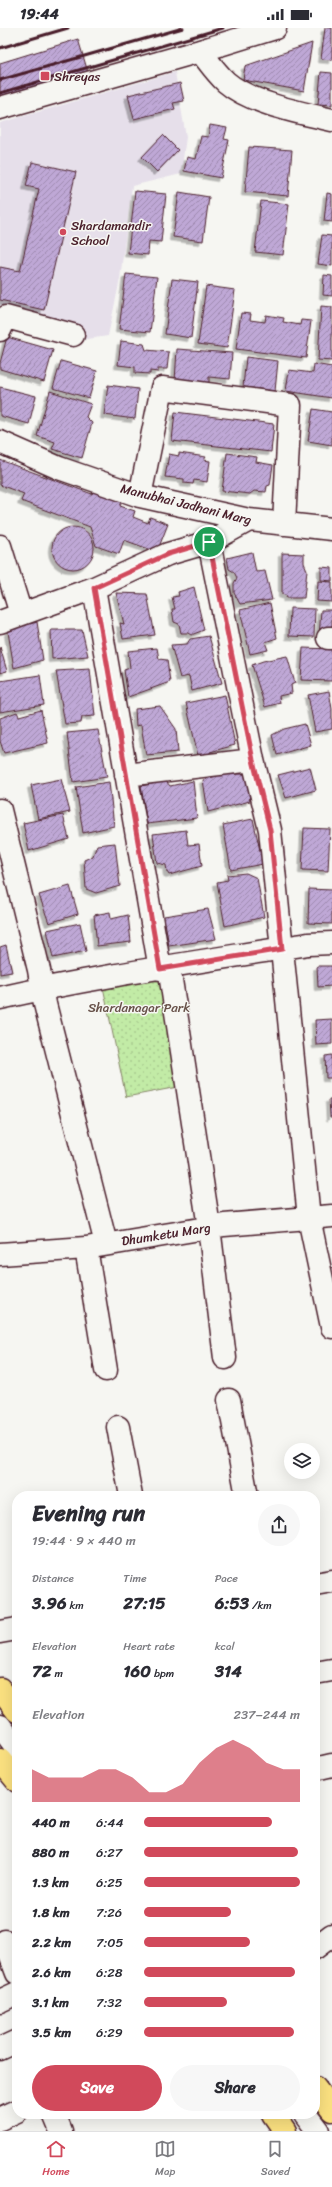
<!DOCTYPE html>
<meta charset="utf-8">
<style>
:root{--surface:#fff;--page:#f7f7f7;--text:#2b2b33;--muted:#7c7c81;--line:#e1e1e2;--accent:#d1495b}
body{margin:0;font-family:Sriracha,sans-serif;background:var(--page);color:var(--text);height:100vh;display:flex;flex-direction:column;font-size:15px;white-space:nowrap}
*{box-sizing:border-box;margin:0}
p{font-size:13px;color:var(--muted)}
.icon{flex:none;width:22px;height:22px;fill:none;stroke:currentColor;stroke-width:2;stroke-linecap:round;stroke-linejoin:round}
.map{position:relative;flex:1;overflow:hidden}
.details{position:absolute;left:12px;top:1463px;width:308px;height:628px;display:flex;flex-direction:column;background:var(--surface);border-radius:16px;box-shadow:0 4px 16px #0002}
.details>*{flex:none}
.fabs{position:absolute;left:284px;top:1415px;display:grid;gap:8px}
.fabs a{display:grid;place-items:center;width:36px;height:36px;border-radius:50%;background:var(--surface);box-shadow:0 4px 16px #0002;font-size:20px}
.pin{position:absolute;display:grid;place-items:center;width:34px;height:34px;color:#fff;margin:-17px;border:2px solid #fff;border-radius:50%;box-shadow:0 1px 4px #0007}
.round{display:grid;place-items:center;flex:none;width:42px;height:42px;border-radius:21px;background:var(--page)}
.head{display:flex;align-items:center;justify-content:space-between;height:68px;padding:0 20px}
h1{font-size:22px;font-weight:700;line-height:30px}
.stats{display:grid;grid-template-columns:repeat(3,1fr);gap:6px;height:68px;padding:4px 20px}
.stats div{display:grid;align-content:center}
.stats b{font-size:17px;font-weight:700}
.stats small{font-size:11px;font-weight:400}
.stats p{font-size:11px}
.chart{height:112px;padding:8px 20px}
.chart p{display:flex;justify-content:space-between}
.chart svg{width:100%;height:72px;margin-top:4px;fill:var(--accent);opacity:.7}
.primary-button{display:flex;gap:8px;margin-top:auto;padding:8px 20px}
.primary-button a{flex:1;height:46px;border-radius:24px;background:var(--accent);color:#fff;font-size:16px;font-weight:700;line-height:46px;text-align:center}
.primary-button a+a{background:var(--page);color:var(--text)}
ul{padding:0 20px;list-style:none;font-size:13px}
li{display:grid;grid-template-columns:64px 48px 1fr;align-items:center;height:30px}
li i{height:10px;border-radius:5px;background:var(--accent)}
.status{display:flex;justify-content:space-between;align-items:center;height:28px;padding:0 20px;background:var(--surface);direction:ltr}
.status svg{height:11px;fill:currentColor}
.tabs{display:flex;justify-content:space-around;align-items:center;height:56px;border-top:1px solid var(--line);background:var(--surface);font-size:11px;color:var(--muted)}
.tabs a{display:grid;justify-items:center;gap:2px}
.tabs .current{color:var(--accent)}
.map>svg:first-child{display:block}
.built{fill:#e6dfea}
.park{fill:url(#park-dots);stroke:#868568}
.building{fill:url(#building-hatch);stroke:#4a1f2b;filter:url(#shadow)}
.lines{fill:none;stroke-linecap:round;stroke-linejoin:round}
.minor-casing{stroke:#4a1f2b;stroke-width:25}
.major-casing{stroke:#4a1f2b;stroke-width:25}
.minor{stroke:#f6f6f2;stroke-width:22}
.major{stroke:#fbe180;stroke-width:22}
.rail{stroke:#4a1f2b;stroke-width:3}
.route-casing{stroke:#fff;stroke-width:8}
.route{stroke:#d1495b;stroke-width:5}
.poi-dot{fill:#d1495b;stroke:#f6f6f2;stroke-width:1.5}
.labels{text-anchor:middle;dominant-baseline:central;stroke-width:3;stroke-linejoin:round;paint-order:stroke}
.poi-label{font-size:13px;fill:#4a1f2b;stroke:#f6f6f2;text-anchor:start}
.street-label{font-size:13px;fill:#4a1f2b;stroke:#f6f6f2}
.park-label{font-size:13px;fill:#68524a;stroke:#f6f6f2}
</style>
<div class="status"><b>19:44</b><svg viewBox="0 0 49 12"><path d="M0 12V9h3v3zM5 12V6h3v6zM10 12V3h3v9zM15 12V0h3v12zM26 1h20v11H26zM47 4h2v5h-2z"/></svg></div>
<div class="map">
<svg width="332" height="2103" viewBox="0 0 332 2103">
<defs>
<pattern id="park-dots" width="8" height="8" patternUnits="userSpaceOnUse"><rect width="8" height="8" fill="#c2eba6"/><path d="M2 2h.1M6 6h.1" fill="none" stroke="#a8c98f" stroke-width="1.8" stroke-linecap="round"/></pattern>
<pattern id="building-hatch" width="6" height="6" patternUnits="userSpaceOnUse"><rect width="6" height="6" fill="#bfa8d6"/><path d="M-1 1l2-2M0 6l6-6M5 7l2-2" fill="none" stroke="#9d88ae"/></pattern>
<filter id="shadow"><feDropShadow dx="-3.5" dy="3.5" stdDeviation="0" flood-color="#0004"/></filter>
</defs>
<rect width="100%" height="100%" fill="#f6f6f2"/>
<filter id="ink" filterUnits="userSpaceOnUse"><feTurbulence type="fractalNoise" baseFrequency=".025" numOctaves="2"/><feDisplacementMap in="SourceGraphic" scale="8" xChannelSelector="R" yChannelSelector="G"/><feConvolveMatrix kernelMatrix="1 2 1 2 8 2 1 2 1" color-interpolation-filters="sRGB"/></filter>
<g filter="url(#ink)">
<path class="built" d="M175 44 186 109 181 146 132 158 120 251 108 308 60 315 0 294V95Z"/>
<path class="park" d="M163 944 183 1058 126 1069 102 954Z"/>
<path class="building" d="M325 0H332V32L321 31Z
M78 11 93 61 0 89V35Z
M312 15 304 63 243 52 245 38Z
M321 44 332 45V77L318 76Z
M180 55 184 73 173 75 175 81 134 91 128 67Z
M210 97 227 100 224 111 229 112 221 150 184 143 187 129 196 131 201 108 208 109Z
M163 107 178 122 157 144 142 129Z
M249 119 292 122 288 168 245 164Z
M32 134 76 144 44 282 0 272V239L20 243 39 161 26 158Z
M135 163 166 166 161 214 149 213 148 227 128 225Z
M179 164 209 169 203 213 173 209Z
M327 165 332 166V194L324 193Z
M261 173 289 176 283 227 255 224Z
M322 207 332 208V238L318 236Z
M126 246 157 249 150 304 119 301Z
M324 247 332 248V268L323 267Z
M172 251 198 254 191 310 165 306Z
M206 258 235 262 227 320 198 316Z
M321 278 332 279V333L318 332Z
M241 285 251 286 250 292 265 294 266 287 284 290 283 294 300 297 301 292 311 293 306 330 236 321Z
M7 309 53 322 44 354 0 341V335Z
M121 313 144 316 146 322 169 324 167 341H158V344L150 343V346L135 345V339L118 337Z
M177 321 232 325 230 351 209 349V355L175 353Z
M246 329 278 333 275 363 243 359Z
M61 333 97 343 89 370 53 360Z
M314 336 332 339V370L286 363 289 342 313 345Z
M108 357 138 361 135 391 104 387Z
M0 359 36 368 29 396 0 388Z
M50 363 91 376 86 389 92 395 82 430 52 421 55 414 37 408Z
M313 381 332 384V417L308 413Z
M175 384 274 396 271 424 172 413Z
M179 425 206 429 204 432 210 433 207 454 194 452 193 456 184 455V451L165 449 169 426 179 428Z
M227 425 257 429 256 434 273 437 270 457 267 458 266 464 254 463 250 466 222 463Z
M0 432 92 466 94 461 123 472 120 478 135 483 133 489 148 495 150 489 168 496 157 524 124 512 119 526 96 518 90 499 21 473 24 466 0 457Z
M52 520a21 21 0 1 1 42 0a21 21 0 1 1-42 0Z
M252 524 256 544 265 543 272 572 240 576 234 565V555L237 550 234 544 229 541 227 530Z
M282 525 304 526V535L307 542 304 570H286L287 568 282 566Z
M321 539 332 540V553L321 552Z
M318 553 332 554V574L317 573Z
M194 559 204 602 191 607 188 605H181L179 596 174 594 172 581H175L172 569 179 568 178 564Z
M116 565 147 566 155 607 123 611 120 595 124 596Z
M270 575 277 610 265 614 268 622 250 626 240 582Z
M290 580 315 581 314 609 289 608Z
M321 582H332V610L319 609Z
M37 594 43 632 14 640 8 604 10 601Z
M51 602H82L88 628 52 631Z
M209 608 222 655 192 663 189 648 180 650 171 617 187 616 190 611Z
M0 619 7 643 0 645Z
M157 620 159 631 167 632 170 654 128 669 124 642 130 640 128 623Z
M303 620 332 621V653L301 652Z
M287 628 295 655 291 657 292 665 279 668 280 675 265 679 252 637 263 633Z
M90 641 95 688 82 689 81 695 65 696 56 643Z
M40 647 44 677 0 684V653Z
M329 663 332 681V701L315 704 308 667Z
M225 667 235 717 210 724 211 728 199 732 186 675Z
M160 678 176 701 178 724 146 727 141 697 136 698 135 681Z
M41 682 48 715 4 725 0 713V690L17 684 19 688Z
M305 696 311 717 277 727 272 707 284 701Z
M98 702 107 749 73 754 67 705Z
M310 739 316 762 286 770 278 747Z
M222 746H247L250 773 208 784 203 752Z
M61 751 70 784 38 791 31 757Z
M166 753 170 758 193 753 197 790 147 796 141 758Z
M109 754 114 798 83 805 76 759Z
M63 787 69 811 29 823 23 795Z
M253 791 263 836 231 842 223 797Z
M304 800 330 801 328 843 302 842Z
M186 802 188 817 199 816 202 838 169 847 167 844 166 837 157 835 153 806Z
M115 815 120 858 96 865 86 861 84 832 93 828 97 817Z
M246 845 257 850 264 889 225 898 217 854 228 852 227 847Z
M70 858 78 886 49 895 39 867Z
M309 861 332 862V896L308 895Z
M208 881 216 911 169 918 164 888Z
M110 884 111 891 128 887 131 914 97 918 94 887Z
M80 895 86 923 53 930 47 902Z
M6 917 12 944 0 946V919Z
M317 938H332V958L318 959Z
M332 991V1016L316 1017 315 992Z
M332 1027V1050H326L325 1028Z
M329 1071H332V1089H330Z"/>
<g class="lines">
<g class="minor-casing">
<path id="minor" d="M200 23 275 0
M0 80 200 23C208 33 216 45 226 54 250 75 301 85 332 92
M0 302 6 289 73 307
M0 414 59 440 140 468 249 492 332 501
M140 468 162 360 290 377 284 496
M209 514 253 732 270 802 309 1190 332 1299
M0 518 21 586
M94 560 160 941
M0 594 94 560 168 526 209 514 249 492
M328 610H332
M126 747 253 732
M0 782 39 942 45 976 106 1216
M169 939 209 1199 225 1330
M0 970C102 947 206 933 308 916L332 915
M86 1220 106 1342
M0 1226 86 1220 224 1197 332 1188
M229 1372 247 1468
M118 1399 131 1468
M315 1556 332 1553
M0 1604 17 1601
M315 1645 332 1642
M0 1698 17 1720
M315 1741 332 1737
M5 1913 17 1945
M315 1920 332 1907
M0 1973 17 1965
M0 2021 17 2013
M54 2086 61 2103
M305 2086 318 2103
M0 2091 17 2083"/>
</g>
<g class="major-casing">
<path id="major" d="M0 1661 17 1683
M0 1732 17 1753
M315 2060 332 2082
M273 2086 285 2103"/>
</g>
<use href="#minor" class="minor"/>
<use href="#major" class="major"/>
<path class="rail" d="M0 20 68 0
M0 52 183 0
M0 65 223 0"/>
</g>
</g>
<g class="lines" filter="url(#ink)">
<g class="route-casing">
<path id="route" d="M209 514 253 732 270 802 282 921 160 941 94 560 168 526Z"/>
</g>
<use href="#route" class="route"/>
</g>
<g class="poi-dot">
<rect x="40" y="43" width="10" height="10" rx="2"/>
<circle cx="63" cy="204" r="4"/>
</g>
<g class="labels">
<g class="poi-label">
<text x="54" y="48">Shreyas</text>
<text x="71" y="197">Shardamandir<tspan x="71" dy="15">School</tspan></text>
</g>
<g class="street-label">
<text transform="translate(186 476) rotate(14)">Manubhai Jadhani Marg</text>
<text transform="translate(166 1206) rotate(-9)">Dhumketu Marg</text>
</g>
<g class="park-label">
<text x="139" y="979">Shardanagar Park</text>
</g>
</g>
</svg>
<div class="fabs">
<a><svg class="icon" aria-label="layers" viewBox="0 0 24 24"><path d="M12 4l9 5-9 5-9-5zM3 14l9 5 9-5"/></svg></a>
</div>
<div class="pin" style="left:209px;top:514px;background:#1e9e55"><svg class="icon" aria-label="arrive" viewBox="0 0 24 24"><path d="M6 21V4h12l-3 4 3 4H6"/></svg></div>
<section class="details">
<div class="head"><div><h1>Evening run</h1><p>19:44 · 9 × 440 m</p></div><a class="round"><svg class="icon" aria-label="share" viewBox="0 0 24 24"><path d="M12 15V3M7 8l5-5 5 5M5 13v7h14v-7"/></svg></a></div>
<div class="stats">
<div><p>Distance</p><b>3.96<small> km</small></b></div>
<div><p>Time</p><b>27:15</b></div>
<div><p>Pace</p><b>6:53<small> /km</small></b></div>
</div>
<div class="stats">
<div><p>Elevation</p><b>72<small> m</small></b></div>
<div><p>Heart rate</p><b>160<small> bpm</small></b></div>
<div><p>kcal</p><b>314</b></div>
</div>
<div class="chart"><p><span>Elevation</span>237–244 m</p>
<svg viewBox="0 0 160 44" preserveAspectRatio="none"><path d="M0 44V24L10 29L20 29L30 29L40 24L50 24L60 29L70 38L80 38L90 33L100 20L110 11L120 6L130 11L140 20L150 24L160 24V44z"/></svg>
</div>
<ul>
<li><b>440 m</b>6:44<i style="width:82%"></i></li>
<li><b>880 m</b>6:27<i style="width:99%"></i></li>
<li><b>1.3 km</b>6:25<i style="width:100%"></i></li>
<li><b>1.8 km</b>7:26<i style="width:56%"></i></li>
<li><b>2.2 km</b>7:05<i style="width:68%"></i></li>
<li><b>2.6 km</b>6:28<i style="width:97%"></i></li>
<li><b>3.1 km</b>7:32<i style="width:53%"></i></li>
<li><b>3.5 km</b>6:29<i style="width:96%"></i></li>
</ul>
<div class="primary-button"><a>Save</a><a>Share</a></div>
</section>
</div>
<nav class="tabs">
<a class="current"><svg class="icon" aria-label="home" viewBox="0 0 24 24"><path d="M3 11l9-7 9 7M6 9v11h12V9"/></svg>Home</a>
<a><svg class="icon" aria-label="map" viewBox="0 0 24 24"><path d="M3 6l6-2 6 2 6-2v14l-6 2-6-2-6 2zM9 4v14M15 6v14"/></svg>Map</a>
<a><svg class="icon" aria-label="saved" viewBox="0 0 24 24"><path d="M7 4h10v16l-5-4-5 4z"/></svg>Saved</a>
</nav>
